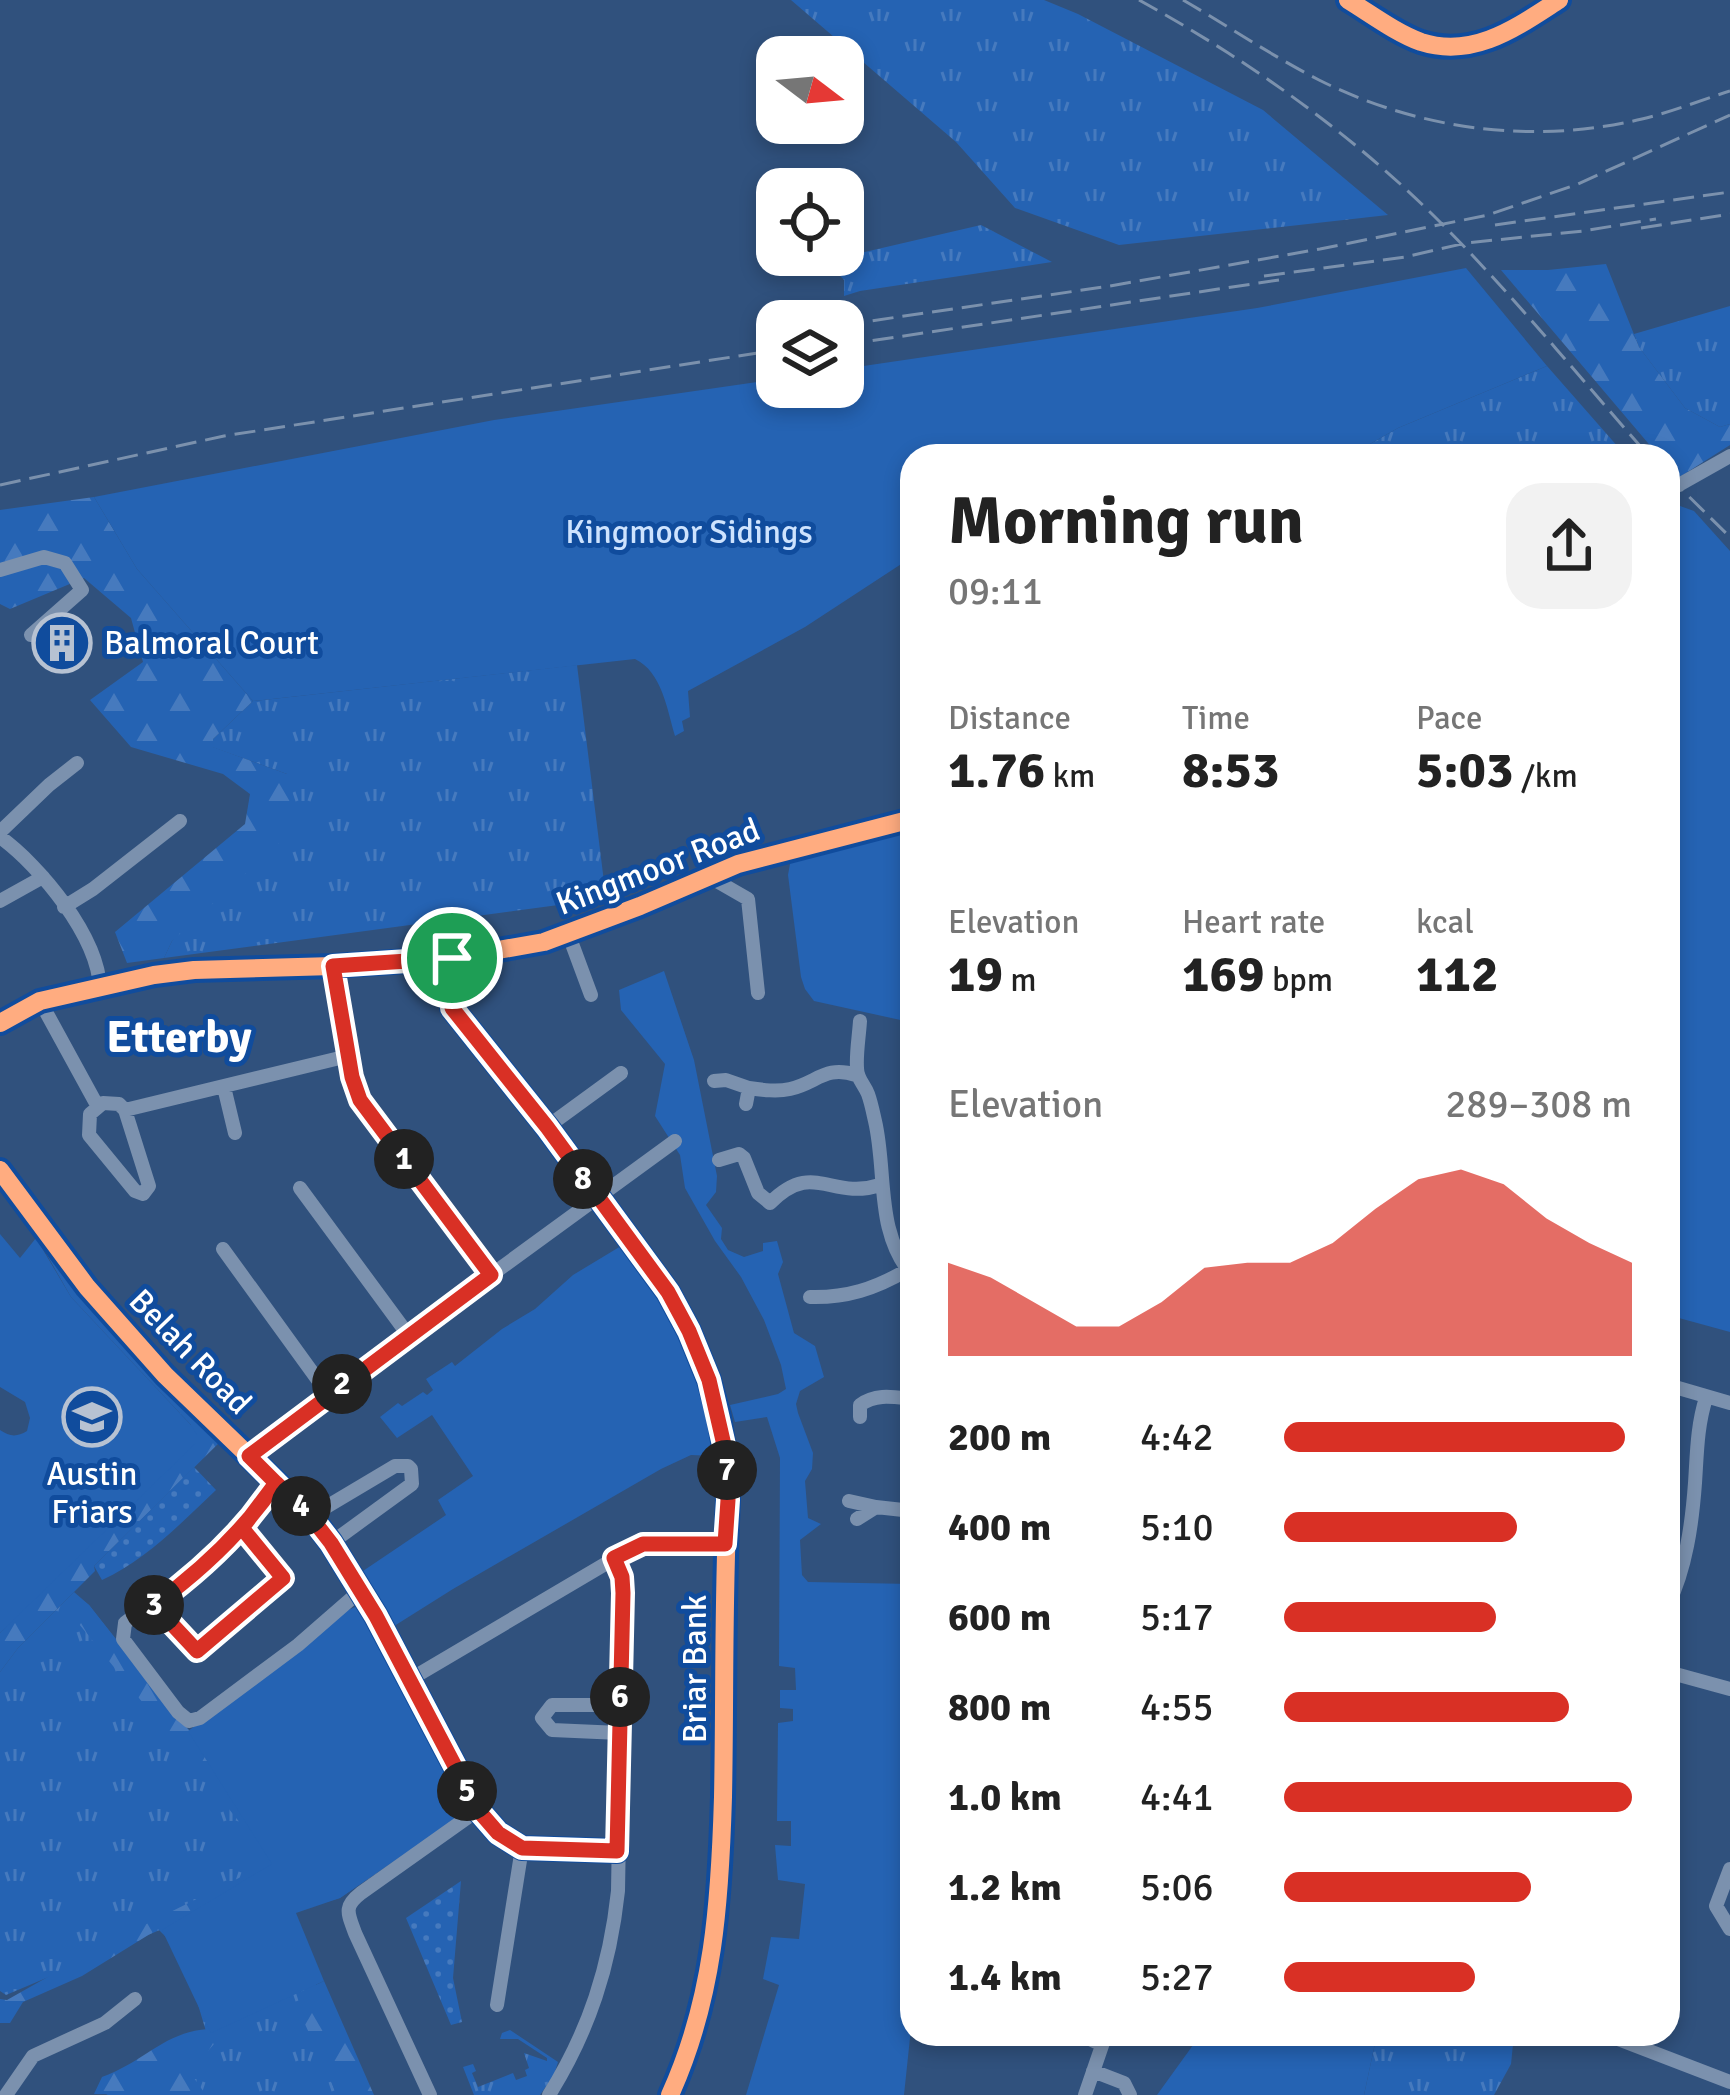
<!DOCTYPE html>
<meta charset="utf-8">
<style>
:root{--surface:#fff;--page:#f2f2f2;--text:#222;--muted:#767676;--accent:#d93025}
body{margin:0;font-family:Signika,sans-serif;background:var(--page);color:var(--text);height:100vh;display:flex;flex-direction:column;font-size:45px;white-space:nowrap}
*{box-sizing:border-box;margin:0}
p{font-size:39px;color:var(--muted)}
.icon{flex:none;width:66px;height:66px;fill:none;stroke:currentColor;stroke-width:2;stroke-linecap:round;stroke-linejoin:round}
.map{position:relative;flex:1;overflow:hidden}
.details{position:absolute;left:900px;top:444px;width:780px;height:1602px;display:flex;flex-direction:column;background:var(--surface);border-radius:36px;box-shadow:0 6px 18px #0003}
.details>*{flex:none}
.needle{width:78px;rotate:106deg}
.controls{position:absolute;left:756px;top:36px;display:grid;gap:24px}
.controls a{display:grid;place-items:center;width:108px;height:108px;border-radius:24px;background:var(--surface);box-shadow:0 6px 18px #0003;font-size:60px}
.pin{position:absolute;display:grid;place-items:center;width:102px;height:102px;color:#fff;margin:-51px;border:6px solid #fff;border-radius:50%;box-shadow:0 3px 12px #0007}
.km{position:absolute;width:60px;height:60px;margin:-30px;border-radius:50%;background:#222;color:#fff;font-size:33px;line-height:60px;text-align:center}
.round{display:grid;place-items:center;flex:none;width:126px;height:126px;border-radius:36px;background:var(--page)}
.summary{display:flex;align-items:center;justify-content:space-between;height:204px;padding:0 48px}
h1{font-size:66px;font-weight:800;line-height:90px}
.stats{display:grid;grid-template-columns:repeat(3,1fr);gap:18px;height:204px;padding:12px 48px}
.stats div{display:grid;align-content:center}
.stats b{font-size:51px;font-weight:800}
.stats small{font-size:33px;font-weight:400}
.stats p{font-size:33px}
.chart{height:336px;padding:24px 48px}
.chart p{display:flex;justify-content:space-between}
.chart svg{width:100%;height:216px;margin-top:12px;fill:var(--accent);opacity:.7}
ul{padding:0 48px;list-style:none;font-size:39px}
li{display:grid;grid-template-columns:192px 144px 1fr;align-items:center;height:90px}
li i{height:30px;border-radius:15px;background:var(--accent)}
.map>svg:first-child{display:block}
.grass{fill:url(#grass-tufts)}
.forest{fill:url(#forest-firs)}
.park{fill:#2563b3}
.garden{fill:url(#garden-dots)}
.lines{fill:none;stroke-linecap:round;stroke-linejoin:round}
.minor{stroke:#7b91ae;stroke-width:14}
.rail{stroke:#7b91ad;stroke-width:3;stroke-dasharray:21 9;stroke-linecap:butt}
.cycleway-casing{stroke:#104c9d;stroke-width:26}
.cycleway{stroke:#ffac80;stroke-width:18}
.route-casing{stroke:#fff;stroke-width:24}
.route{stroke:#d93025;stroke-width:15}
.labels{text-anchor:middle;dominant-baseline:central;stroke-width:10;stroke-linejoin:round;paint-order:stroke}
.park-label{font-size:33px;fill:#cee3fe;stroke:#104c9d}
.poi-label{font-size:33px;fill:#fff;stroke:#104c9d;text-anchor:start}
.street-label{font-size:33px;fill:#fff;stroke:#104c9d}
.district-label{font-size:45px;font-weight:bold;fill:#fff;stroke:#104c9d}
</style>
<div class="map">
<svg width="1730" height="2095" viewBox="0 0 1730 2095">
<defs>
<pattern id="grass-tufts" width="24" height="20" patternUnits="userSpaceOnUse" patternTransform="scale(3)"><rect width="24" height="20" fill="#2563b3"/><path d="M3 7l-1-3M5 7V3M7 7l1-3M15 17l-1-3M17 17v-4M19 17l1-3" fill="none" stroke="#467abe"/></pattern>
<pattern id="forest-firs" width="22" height="20" patternUnits="userSpaceOnUse" patternTransform="scale(3)"><rect width="22" height="20" fill="#2563b3"/><path d="M5 1l3.5 6h-7zM16 11l3.5 6h-7z" fill="#467abe"/></pattern>
<pattern id="garden-dots" width="8" height="8" patternUnits="userSpaceOnUse" patternTransform="scale(3)"><rect width="8" height="8" fill="#2563b3"/><path d="M2 2h.1M6 6h.1" fill="none" stroke="#467abe" stroke-width="1.8" stroke-linecap="round"/></pattern>
</defs>
<rect width="100%" height="100%" fill="#30517d"/>
<path class="grass" d="M791 0H1044L1078 14 1263 110 1388 215 1119 245 1015 208 956 142Z
M981 225 1052 262 860 291 844 296V280L826 261Z
M1730 306V424L1720 427 1685 408 1639 347 1634 334Z
M1547 366 1626 456H1349L1398 428Z
M577 665 607 906 603 899 164 958 172 941 287 774 212 747 213 739 253 701Z
M74 1592 89 1605 189 1731 358 1606 470 1809 340 1898 288 1913 359 2095H106L208 2038 174 1924 6 1995 0 1991V1672L18 1648Z
M510 2030 558 2062 554 2075 540 2095H474L463 2067 473 2064 476 2071 472 2073 478 2087 513 2073 516 2080 527 2076 525 2070 529 2068 524 2053 547 2061V2058L518 2039H500L502 2033Z
M1377 2034H1493L1513 2044 1511 2064 1494 2095H1364Z"/>
<path class="forest" d="M1606 264 1639 347 1685 408 1720 427 1730 424V445L1678 478 1668 466V456H1659L1501 270H1548Z
M94 497 137 569 253 701 213 739V747L287 774 295 784 279 843 172 941 164 958 127 963 115 932 245 824 250 794 223 774 131 747 90 700 143 662 131 618 84 578 10 609 0 604V510Z
M43 1248 107 1325 221 1441 94 1566 95 1571 18 1648 0 1672V1633L191 1425 71 1297Z
M78 1597 89 1605 175 1716 197 1738 283 1870 170 1941 158 1929 82 1976 23 2002 10 2023H0V1999L7 2000 106 1944 265 1865 254 1840 79 1624 71 1611Z
M324 1981 374 2095H337L300 2013 298 1993Z
M208 2029 218 2038C209 2054 195 2058 189 2071L206 2095 94 2094 102 2077C144 2062 164 2032 208 2029Z"/>
<path class="park" d="M1466 268 1547 366 1398 428 1349 456H912V557L805 627 688 691 690 717 682 721 684 731 675 736C667 709 662 672 635 659L253 701 137 569 94 497 494 420 777 379V387H843V369L1257 308Z
M1669 502 1694 511 1730 551V1332L1668 1315Z
M912 829V1029L905 1021 814 1001 805 989 801 977 788 875 791 858 798 852Z
M664 971 694 1060 717 1176 716 1192 706 1205 722 1228 721 1239 728 1250 744 1257 763 1251V1243L777 1241 783 1262 778 1274 794 1333 815 1346 824 1377 800 1391 796 1404 798 1413 813 1453 812 1469 805 1481 808 1518 821 1524 800 1540 802 1575 808 1582 912 1584V2019L904 2095H746L779 1985 763 1979 771 1937 799 1939 805 1884 778 1880 775 1845 791 1846V1821H777L778 1723 793 1721V1709L780 1708V1690H796L795 1668 779 1666 780 1458 767 1417 735 1422 730 1405 778 1394 786 1389 781 1365 764 1320 741 1277 715 1241 685 1188 680 1155 655 1116 665 1064 621 1010 619 990Z
M0 1234 20 1258 36 1238 71 1297 191 1425 197 1435V1442L0 1633V1430C10 1437 17 1437 27 1431L30 1418 25 1402 0 1387Z
M621 1246 626 1247C658 1292 687 1336 703 1390 709 1411 711 1434 715 1456L691 1455 661 1469 453 1589 391 1628 360 1573 446 1515 438 1500 473 1476 432 1415 397 1438 380 1417 398 1403 402 1406 423 1392 427 1395 433 1390 426 1379 452 1362 455 1366 502 1329 535 1309 573 1275Z
M358 1606 470 1809 340 1898 296 1913 324 1981 211 2033 162 1930 272 1864 188 1731 254 1684 343 1612Z
M1201 2034H1377L1364 2095H1157Z"/>
<path class="garden" d="M194 1467 216 1490C181 1523 146 1560 102 1580L94 1566Z
M461 1881 453 1978 462 2022 451 2025 406 1918Z"/>
<g class="lines">
<path class="minor" d="M1348 0C1371 14 1396 33 1421 42 1474 59 1517 27 1559 0
M1668 491 1730 456
M0 570 44 557 65 563 82 590 31 635
M0 832 49 785 77 763
M0 837C40 866 98 936 100 988
M708 876 748 899 758 993
M0 901 43 877
M64 907 93 889 180 821
M568 933 591 995
M453 958 452 1008 547 1127 668 1292 689 1331 709 1380 719 1417 727 1467 728 1500C723 1599 725 1698 723 1797 720 1901 714 1998 670 2095
M333 966 352 1077 360 1100 492 1275
M40 1001 98 1107
M860 1021C859 1037 856 1053 857 1068 857 1079 864 1084 868 1094 871 1102 873 1112 875 1121 887 1172 875 1232 912 1275
M0 1023 40 1001 154 975 194 970 333 966 453 958 544 942 640 906 738 864 912 819
M714 1081 726 1080 749 1088
M224 1087 235 1133
M103 1103 119 1104 125 1110 149 1186 143 1194 135 1191 89 1135 90 1114Z
M746 1104 749 1088C763 1090 777 1092 790 1089 817 1083 825 1065 856 1075
M125 1110 348 1056
M547 1127 621 1073
M719 1160 739 1154 744 1158 758 1193 770 1203C814 1159 830 1201 880 1185
M0 1170 87 1287 165 1375 311 1516 331 1543 376 1616 478 1810 498 1833 522 1848 617 1851
M300 1188 409 1336
M223 1249 328 1394
M810 1297C846 1298 875 1289 907 1270
M1668 1385 1730 1403
M860 1417V1405C876 1393 894 1397 912 1399
M249 1456 328 1394 675 1141
M276 1483C250 1523 218 1557 180 1586 163 1600 142 1609 125 1623L123 1639 178 1712 189 1721 200 1718 298 1645 360 1591
M849 1501 876 1507
M311 1516 395 1466H408L411 1469 412 1484 331 1543
M857 1519 876 1507 912 1511
M154 1605 197 1651 283 1578 242 1529
M1668 1605C1686 1568 1692 1524 1695 1483 1697 1454 1697 1426 1706 1398
M1668 1672 1730 1689
M409 1680 634 1547 643 1544H725
M1668 1694 1675 1674
M620 1733 552 1730 542 1718 552 1705H620
M1730 1869 1716 1906 1730 1929
M497 2005 522 1848
M1080 2034 1102 2045
M1605 2034 1730 2082
M1093 2071 1124 2083 1130 2095
M6 2095 33 2056 105 2023 135 1999
M430 2095 355 1933C348 1913 343 1907 361 1893L478 1810
M549 2095C589 2031 610 1966 618 1891L623 1594 622 1577 614 1558
M1085 2095 1106 2034"/>
<path class="rail" d="M1139 0C1246 59 1347 130 1434 216 1510 291 1578 376 1649 456
M1183 0C1228 26 1272 56 1319 80 1419 130 1533 145 1642 119 1672 112 1701 100 1730 91
M1495 225 1730 192
M1641 228 1730 214
M1264 276 1405 257 1466 243 1583 231 1656 219
M843 325 1110 286 1320 249 1488 215 1578 184 1730 115
M843 345 1279 280
M1668 476 1730 537
M0 485 224 436 777 350"/>
<g class="cycleway-casing">
<path id="cycleway" d="M1348 0C1371 14 1396 33 1421 42 1474 59 1517 27 1559 0
M453 958 452 1008 547 1127 668 1292 689 1331 709 1380 719 1417 727 1467 728 1500C723 1599 725 1698 723 1797 720 1901 714 1998 670 2095
M0 1023 40 1001 154 975 194 970 333 966 453 958 544 942 640 906 738 864 912 819
M0 1170 87 1287 165 1375 311 1516 331 1543 376 1616 478 1810 498 1833 522 1848 617 1851"/>
</g>
<use href="#cycleway" class="cycleway"/>
</g>
<g class="lines">
<g class="route-casing">
<path id="route" d="M452 958 333 966 352 1077 360 1100 491 1275 249 1456 276 1483C243 1532 202 1570 154 1605L197 1651 283 1578 242 1528 276 1483 310 1516 331 1543 376 1616 478 1810 498 1833 522 1848 617 1851 623 1593 622 1577 614 1558 643 1544H725L728 1500 724 1445 709 1380 689 1331 668 1292 547 1127 452 1008V958"/>
</g>
<use href="#route" class="route"/>
</g>
<defs>
<g id="building-ring" transform="scale(3)"><circle r="9.5" fill="#104c9d" stroke="#b7c2d2" stroke-width="1.5"/><path d="M-4-6H4V6H1V3H-1V6H-4ZM-2.5-4.3h1.7v1.8h-1.7ZM.8-4.3h1.7v1.8H.8ZM-2.5-1h1.7V.8h-1.7ZM.8-1h1.7V.8H.8Z" fill="#b7c2d2"/></g>
<g id="school-ring" transform="scale(3)"><circle r="9.5" fill="#104c9d" stroke="#b7c2d2" stroke-width="1.5"/><path d="M0-5L7-2L0 1L-7-2ZM-4 1L0 2.5L4 1V4Q0 6-4 4Z" fill="#b7c2d2"/></g>
</defs>
<g fill-rule="evenodd">
<use href="#building-ring" x="62" y="643"/>
<use href="#school-ring" x="92" y="1417"/>
</g>
<g class="labels">
<g class="park-label">
<text x="689" y="532">Kingmoor Sidings</text>
</g>
<g class="poi-label">
<text x="104" y="643">Balmoral Court</text>
<text x="92" y="1474" text-anchor="middle">Austin<tspan x="92" dy="38">Friars</tspan></text>
</g>
<g class="street-label">
<text transform="translate(658 867) rotate(-21)">Kingmoor Road</text>
<text transform="translate(190 1352) rotate(46)">Belah Road</text>
<text transform="translate(695 1669) rotate(-90)">Briar Bank</text>
</g>
<g class="district-label">
<text x="179" y="1037">Etterby</text>
</g>
</g>
</svg>
<div class="controls">
<a><svg class="needle" viewBox="-14 -14 28 28"><path d="M0-13l5 13h-10z" fill="#e53935"/><path d="M0 13l5-13h-10z" fill="#767676"/></svg></a>
<a><svg class="icon" aria-label="locate" viewBox="0 0 24 24"><circle cx="12" cy="12" r="6"/><path d="M12 2v4M12 18v4M2 12h4M18 12h4"/></svg></a>
<a><svg class="icon" aria-label="layers" viewBox="0 0 24 24"><path d="M12 4l9 5-9 5-9-5zM3 14l9 5 9-5"/></svg></a>
</div>
<div class="pin" style="left:452px;top:958px;background:#1e9e55"><svg class="icon" aria-label="arrive" viewBox="0 0 24 24"><path d="M6 21V4h12l-3 4 3 4H6"/></svg></div>
<b class="km" style="left:404px;top:1159px">1</b>
<b class="km" style="left:342px;top:1384px">2</b>
<b class="km" style="left:154px;top:1605px">3</b>
<b class="km" style="left:301px;top:1506px">4</b>
<b class="km" style="left:467px;top:1791px">5</b>
<b class="km" style="left:620px;top:1697px">6</b>
<b class="km" style="left:727px;top:1470px">7</b>
<b class="km" style="left:583px;top:1179px">8</b>
<section class="details">
<div class="summary"><div><h1>Morning run</h1><p>09:11</p></div><a class="round"><svg class="icon" aria-label="share" viewBox="0 0 24 24"><path d="M12 15V3M7 8l5-5 5 5M5 13v7h14v-7"/></svg></a></div>
<div class="stats">
<div><p>Distance</p><b>1.76<small> km</small></b></div>
<div><p>Time</p><b>8:53</b></div>
<div><p>Pace</p><b>5:03<small> /km</small></b></div>
</div>
<div class="stats">
<div><p>Elevation</p><b>19<small> m</small></b></div>
<div><p>Heart rate</p><b>169<small> bpm</small></b></div>
<div><p>kcal</p><b>112</b></div>
</div>
<div class="chart"><p><span>Elevation</span>289–308 m</p>
<svg viewBox="0 0 160 44" preserveAspectRatio="none"><path d="M0 44V25L10 28L20 33L30 38L40 38L50 33L60 26L70 25L80 25L90 21L100 14L110 8L120 6L130 9L140 16L150 21L160 25V44z"/></svg>
</div>
<ul>
<li><b>200 m</b>4:42<i style="width:98%"></i></li>
<li><b>400 m</b>5:10<i style="width:67%"></i></li>
<li><b>600 m</b>5:17<i style="width:61%"></i></li>
<li><b>800 m</b>4:55<i style="width:82%"></i></li>
<li><b>1.0 km</b>4:41<i style="width:100%"></i></li>
<li><b>1.2 km</b>5:06<i style="width:71%"></i></li>
<li><b>1.4 km</b>5:27<i style="width:55%"></i></li>
</ul>
</section>
</div>
